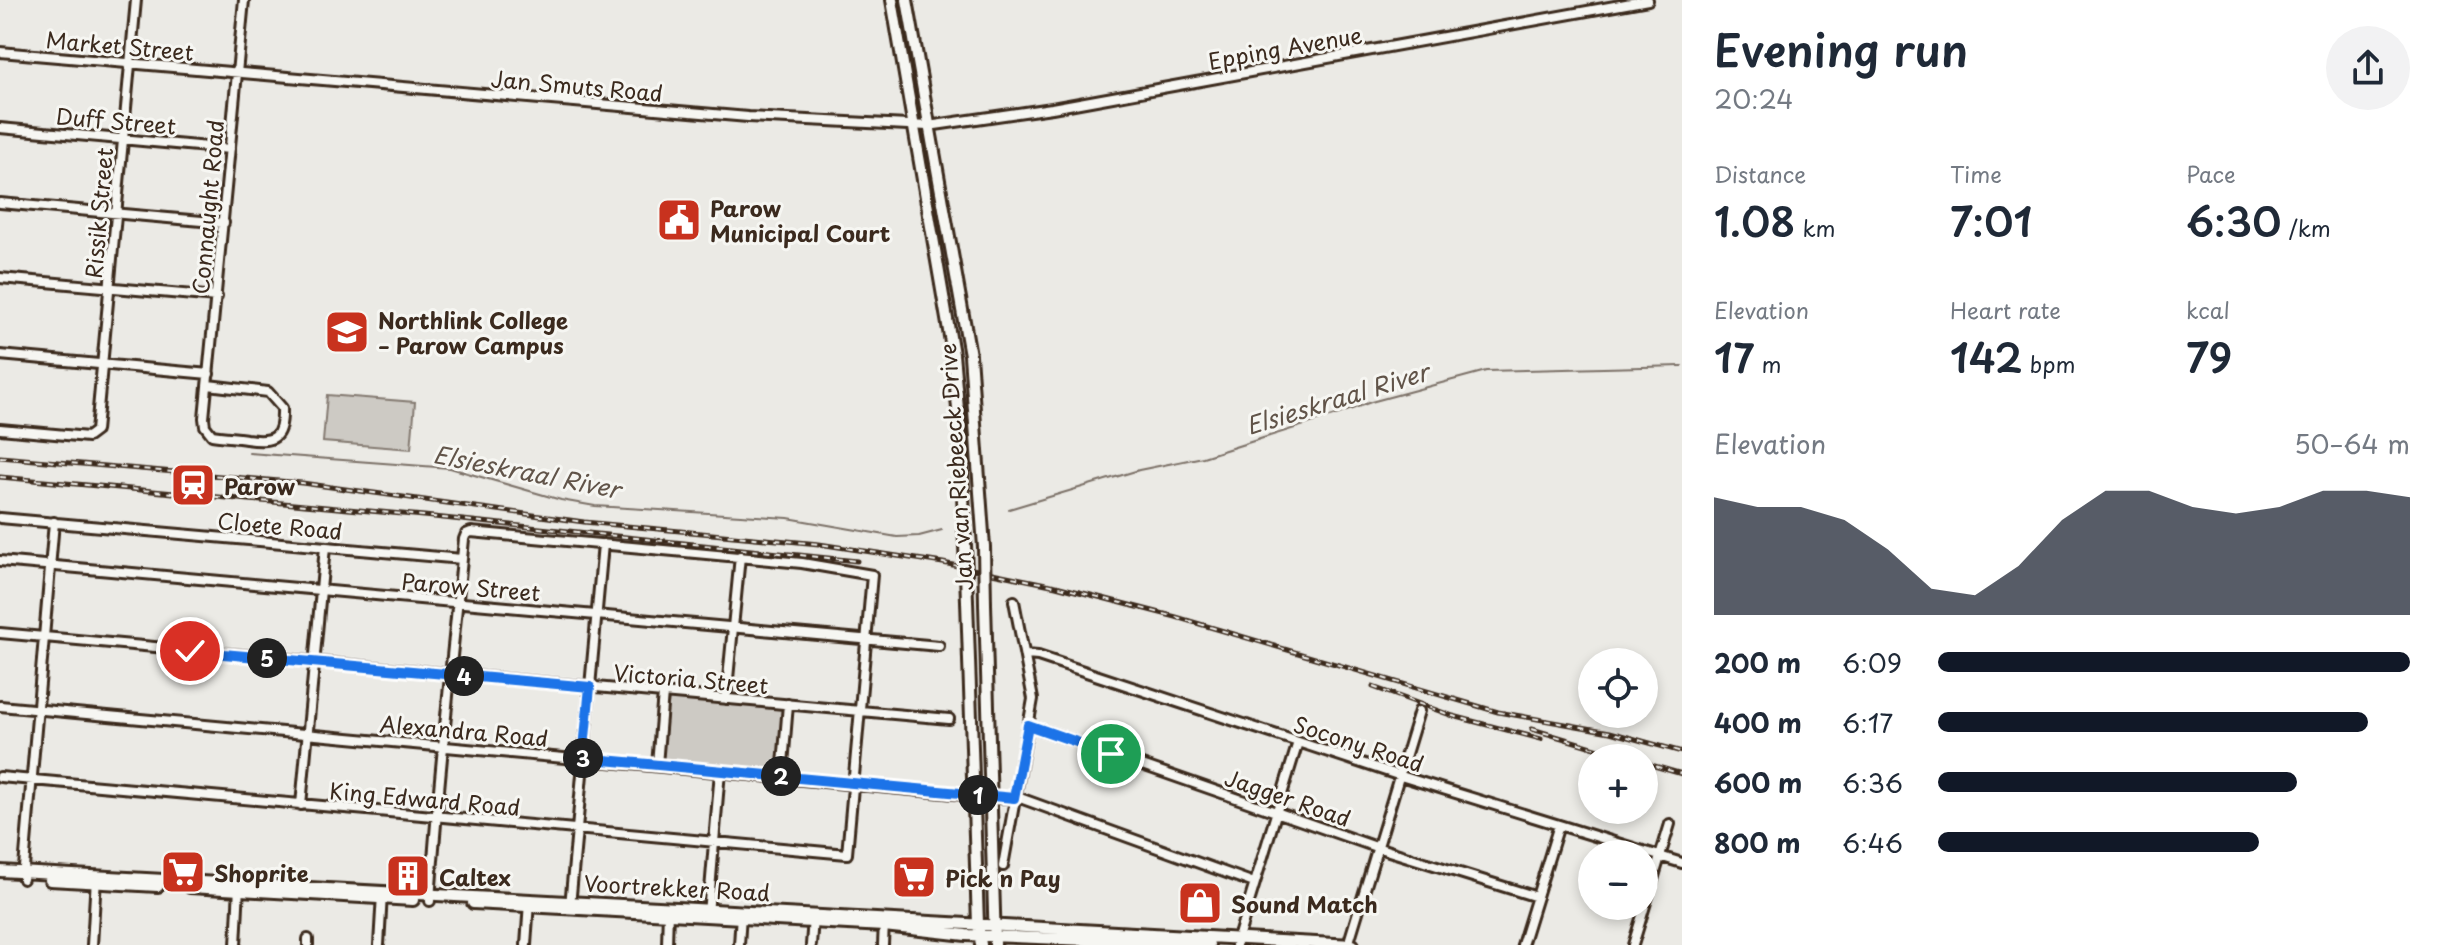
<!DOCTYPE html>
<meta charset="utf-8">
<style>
:root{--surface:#fff;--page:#f2f2f3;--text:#1f2937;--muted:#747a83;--accent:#111827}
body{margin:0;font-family:"Playpen Sans",sans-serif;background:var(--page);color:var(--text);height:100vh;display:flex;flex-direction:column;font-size:30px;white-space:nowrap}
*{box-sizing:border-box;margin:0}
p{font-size:26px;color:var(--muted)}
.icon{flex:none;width:44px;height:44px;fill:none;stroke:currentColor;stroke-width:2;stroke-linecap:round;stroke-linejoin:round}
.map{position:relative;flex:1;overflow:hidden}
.sheet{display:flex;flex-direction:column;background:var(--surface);width:760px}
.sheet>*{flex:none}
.fabs{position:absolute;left:1578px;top:648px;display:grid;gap:16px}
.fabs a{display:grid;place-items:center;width:80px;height:80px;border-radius:50%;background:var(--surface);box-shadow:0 4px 12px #0003;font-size:40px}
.pin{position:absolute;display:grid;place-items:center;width:68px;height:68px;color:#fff;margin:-34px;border:4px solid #fff;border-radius:50%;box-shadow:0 2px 8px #0007}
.km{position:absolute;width:40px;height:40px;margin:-20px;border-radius:50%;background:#222;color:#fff;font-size:22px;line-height:40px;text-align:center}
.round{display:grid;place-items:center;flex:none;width:84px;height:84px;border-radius:42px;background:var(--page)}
.headline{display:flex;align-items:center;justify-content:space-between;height:136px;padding:0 32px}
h1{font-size:44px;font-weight:600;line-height:60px}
.stats{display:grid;grid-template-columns:repeat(3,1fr);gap:12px;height:136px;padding:8px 32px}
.stats div{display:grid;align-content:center}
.stats b{font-size:40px;font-weight:600}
.stats small{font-size:22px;font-weight:400}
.stats p{font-size:22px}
.chart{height:224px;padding:16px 32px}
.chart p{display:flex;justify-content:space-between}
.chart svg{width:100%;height:144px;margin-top:8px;fill:var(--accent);opacity:.7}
ul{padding:0 32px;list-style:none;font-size:26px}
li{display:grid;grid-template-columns:128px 96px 1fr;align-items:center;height:60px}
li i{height:20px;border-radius:10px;background:var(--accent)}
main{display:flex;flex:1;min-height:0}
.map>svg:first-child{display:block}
.green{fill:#cdcac4;stroke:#847a71;stroke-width:2}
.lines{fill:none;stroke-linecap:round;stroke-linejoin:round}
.stream{stroke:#7c7167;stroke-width:2}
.minor-casing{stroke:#3b2a1e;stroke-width:14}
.major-casing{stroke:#3b2a1e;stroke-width:16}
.minor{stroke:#f6f6f2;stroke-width:8}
.major{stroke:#f6f6f2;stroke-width:10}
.rail-casing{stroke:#3b2a1e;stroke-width:5}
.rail{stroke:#f6f6f2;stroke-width:2;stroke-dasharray:6;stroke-linecap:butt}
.major-bridge-casing{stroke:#3b2a1e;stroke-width:16;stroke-linecap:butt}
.major-bridge{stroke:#f6f6f2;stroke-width:10}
.route-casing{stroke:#fff;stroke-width:16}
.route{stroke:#1a73e8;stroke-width:10}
.labels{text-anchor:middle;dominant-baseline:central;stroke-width:6;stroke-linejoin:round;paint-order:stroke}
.street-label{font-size:22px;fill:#3b2a1e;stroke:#f6f6f2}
.poi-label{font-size:22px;font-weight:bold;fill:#3b2a1e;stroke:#f6f6f2;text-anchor:start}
.water-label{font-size:24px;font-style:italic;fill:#615449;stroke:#f6f6f2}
</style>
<main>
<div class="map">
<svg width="1682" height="945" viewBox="0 0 1682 945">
<rect width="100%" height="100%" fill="#ebeae5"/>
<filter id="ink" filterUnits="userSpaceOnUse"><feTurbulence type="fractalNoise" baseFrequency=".0125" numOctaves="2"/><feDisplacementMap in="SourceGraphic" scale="16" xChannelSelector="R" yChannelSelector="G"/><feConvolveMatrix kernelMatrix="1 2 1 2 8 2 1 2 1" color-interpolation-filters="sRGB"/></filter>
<g filter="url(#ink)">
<path class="green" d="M327 395 415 402 411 449 323 442Z
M669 698 782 708 785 710 779 771 664 763 661 761Z"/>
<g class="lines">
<path class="stream" d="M249 453 450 468 561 500 595 506 788 518 897 537 919 536 942 530
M1009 509 1139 470 1203 457 1336 415 1371 402 1486 371 1682 366"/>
<g class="minor-casing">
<path id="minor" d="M0 52 748 117 928 126 1052 108 1648 0
M0 128 230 149
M0 203 224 223
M0 278 217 297
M0 355 209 374
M208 385 268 392 282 408C283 439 274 443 246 439 235 437 224 437 212 435L205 426 204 418 244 0
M0 429 88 437 96 431 136 0
M0 518 462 559
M0 561 939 646
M0 633 949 719
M1026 655 1038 656 1404 777 1682 863
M726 699 740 556
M0 706 998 798H1020L1254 883
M1028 725 1376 847 1537 897
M657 765 663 693
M0 777C282 801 565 829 847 854L872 575 802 563 471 532 466 534 464 539C452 660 438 780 430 901
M782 777 788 704
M301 805 325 547
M1003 866 1033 699 1014 601
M23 879 54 522
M570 906 603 544
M708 914 720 771
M92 945 96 878
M236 945 239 886
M308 945V939
M379 945 382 894
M526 945 529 902
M667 945 668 910
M739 945 741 914
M811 945 813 918
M883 945 884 922
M1236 945 1298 742
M1348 945 1419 711
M1522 945 1559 825
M1633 945 1670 824"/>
</g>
<g class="major-casing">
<path id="major" d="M892 0 953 354 961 442 965 545
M907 0 970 355 984 547
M967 601 978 924 981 945
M985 604 995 945
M0 871 1353 945
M50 880 158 886
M190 887 413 900
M473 903 884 926 966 935 1209 945"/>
</g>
<use href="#minor" class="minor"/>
<use href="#major" class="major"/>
<g class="rail-casing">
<path id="rail" d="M0 457 302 483 584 522 819 544 943 563 1056 586 1176 617 1498 712 1610 732 1682 752
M0 477 424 516 857 561
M1373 687 1453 716 1541 739
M1532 729 1629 758
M1644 763 1682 774"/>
</g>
<use href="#rail" class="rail"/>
<g class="major-bridge-casing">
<path id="major-bridge" d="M965 545 967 601
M984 547 985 604"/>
</g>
<use href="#major-bridge" class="major-bridge"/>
</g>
</g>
<g class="lines" filter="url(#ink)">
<g class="route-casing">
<path id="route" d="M190 651 590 687 583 758 1014 798 1028 725 1111 754"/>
</g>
<use href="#route" class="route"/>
</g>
<defs>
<g id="civic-square" transform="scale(2.3)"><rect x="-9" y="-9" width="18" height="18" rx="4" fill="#c8321e" stroke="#f6f6f2"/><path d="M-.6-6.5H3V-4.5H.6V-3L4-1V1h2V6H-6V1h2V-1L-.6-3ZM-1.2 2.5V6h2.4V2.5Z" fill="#fff"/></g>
<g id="university-square" transform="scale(2.3)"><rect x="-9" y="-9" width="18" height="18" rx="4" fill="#c8321e" stroke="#f6f6f2"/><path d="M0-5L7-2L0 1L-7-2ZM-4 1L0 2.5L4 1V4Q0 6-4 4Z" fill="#fff"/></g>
<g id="station-square" transform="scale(2.3)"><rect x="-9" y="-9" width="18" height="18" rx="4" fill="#c8321e" stroke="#f6f6f2"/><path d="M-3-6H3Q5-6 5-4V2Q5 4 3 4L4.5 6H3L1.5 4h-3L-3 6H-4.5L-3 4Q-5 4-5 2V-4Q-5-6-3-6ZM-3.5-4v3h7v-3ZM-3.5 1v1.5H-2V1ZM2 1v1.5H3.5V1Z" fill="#fff"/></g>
<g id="supermarket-square" transform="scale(2.3)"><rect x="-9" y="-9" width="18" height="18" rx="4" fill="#c8321e" stroke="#f6f6f2"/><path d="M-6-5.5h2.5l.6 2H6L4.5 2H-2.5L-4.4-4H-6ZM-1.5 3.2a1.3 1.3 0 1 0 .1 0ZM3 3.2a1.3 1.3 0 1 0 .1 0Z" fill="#fff"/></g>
<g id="building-square" transform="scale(2.3)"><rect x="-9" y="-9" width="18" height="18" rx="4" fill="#c8321e" stroke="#f6f6f2"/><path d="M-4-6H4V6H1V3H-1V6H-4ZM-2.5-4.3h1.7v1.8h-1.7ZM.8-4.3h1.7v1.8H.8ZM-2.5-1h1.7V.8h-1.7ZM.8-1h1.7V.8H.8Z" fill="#fff"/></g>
<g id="shop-square" transform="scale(2.3)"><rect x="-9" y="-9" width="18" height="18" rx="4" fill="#c8321e" stroke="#f6f6f2"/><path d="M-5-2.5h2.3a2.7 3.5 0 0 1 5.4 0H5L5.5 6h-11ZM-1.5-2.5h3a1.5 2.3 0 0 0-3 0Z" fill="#fff"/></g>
</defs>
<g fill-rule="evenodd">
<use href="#civic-square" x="679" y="220"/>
<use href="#university-square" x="347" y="332"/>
<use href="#station-square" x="193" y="485"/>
<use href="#supermarket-square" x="183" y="872"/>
<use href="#building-square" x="408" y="876"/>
<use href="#supermarket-square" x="914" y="877"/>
<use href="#shop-square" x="1200" y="903"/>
</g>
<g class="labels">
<g class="street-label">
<text transform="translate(120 45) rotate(5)">Market Street</text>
<text transform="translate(1285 47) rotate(-10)">Epping Avenue</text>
<text transform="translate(577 85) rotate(5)">Jan Smuts Road</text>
<text transform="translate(116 120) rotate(5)">Duff Street</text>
<text transform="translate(207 207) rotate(-85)">Connaught Road</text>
<text transform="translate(98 213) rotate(-85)">Rissik Street</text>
<text transform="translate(955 467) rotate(-94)">Jan van Riebeeck Drive</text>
<text transform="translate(280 525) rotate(5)">Cloete Road</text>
<text transform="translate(471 586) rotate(5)">Parow Street</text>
<text transform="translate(691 678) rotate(5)">Victoria Street</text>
<text transform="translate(464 730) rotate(5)">Alexandra Road</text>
<text transform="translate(1359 743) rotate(18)">Socony Road</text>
<text transform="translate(1288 797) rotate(19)">Jagger Road</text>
<text transform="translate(425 798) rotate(5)">King Edward Road</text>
<text transform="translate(677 887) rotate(3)">Voortrekker Road</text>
</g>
<g class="poi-label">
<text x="710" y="207">Parow<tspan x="710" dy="25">Municipal Court</tspan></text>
<text x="378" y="319">Northlink College<tspan x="378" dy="25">– Parow Campus</tspan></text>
<text x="224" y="485">Parow</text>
<text x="214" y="872">Shoprite</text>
<text x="439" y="876">Caltex</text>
<text x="945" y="877">Pick n Pay</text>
<text x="1231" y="903">Sound Match</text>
</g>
<g class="water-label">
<text transform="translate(1337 398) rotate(-17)">Elsieskraal River</text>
<text transform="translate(527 471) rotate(11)">Elsieskraal River</text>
</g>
</g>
</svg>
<div class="fabs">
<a><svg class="icon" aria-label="locate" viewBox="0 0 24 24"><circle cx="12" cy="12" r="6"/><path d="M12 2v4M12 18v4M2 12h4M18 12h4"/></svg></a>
<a>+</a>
<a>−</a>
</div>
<div class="pin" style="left:1111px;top:754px;background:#1e9e55"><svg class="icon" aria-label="arrive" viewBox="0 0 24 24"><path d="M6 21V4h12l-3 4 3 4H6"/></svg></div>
<div class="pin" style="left:190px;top:651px;background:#d93025"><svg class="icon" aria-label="check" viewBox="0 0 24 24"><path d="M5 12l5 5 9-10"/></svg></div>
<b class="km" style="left:978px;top:795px">1</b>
<b class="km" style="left:781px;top:776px">2</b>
<b class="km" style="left:583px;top:758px">3</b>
<b class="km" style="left:464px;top:676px">4</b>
<b class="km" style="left:267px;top:658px">5</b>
</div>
<section class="sheet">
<div class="headline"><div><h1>Evening run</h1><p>20:24</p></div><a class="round"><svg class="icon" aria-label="share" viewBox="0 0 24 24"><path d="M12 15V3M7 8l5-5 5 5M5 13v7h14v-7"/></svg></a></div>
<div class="stats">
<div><p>Distance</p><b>1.08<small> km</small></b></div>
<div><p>Time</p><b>7:01</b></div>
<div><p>Pace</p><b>6:30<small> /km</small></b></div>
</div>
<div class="stats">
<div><p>Elevation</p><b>17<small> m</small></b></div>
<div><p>Heart rate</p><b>142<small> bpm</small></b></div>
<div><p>kcal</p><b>79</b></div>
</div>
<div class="chart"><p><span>Elevation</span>50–64 m</p>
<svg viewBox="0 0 160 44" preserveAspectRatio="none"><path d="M0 44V8L10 11L20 11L30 15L40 24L50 36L60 38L70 29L80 15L90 6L100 6L110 11L120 13L130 11L140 6L150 6L160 8V44z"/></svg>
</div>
<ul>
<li><b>200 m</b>6:09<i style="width:100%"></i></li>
<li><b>400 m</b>6:17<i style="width:91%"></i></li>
<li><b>600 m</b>6:36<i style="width:76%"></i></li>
<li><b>800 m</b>6:46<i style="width:68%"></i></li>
</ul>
</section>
</main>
